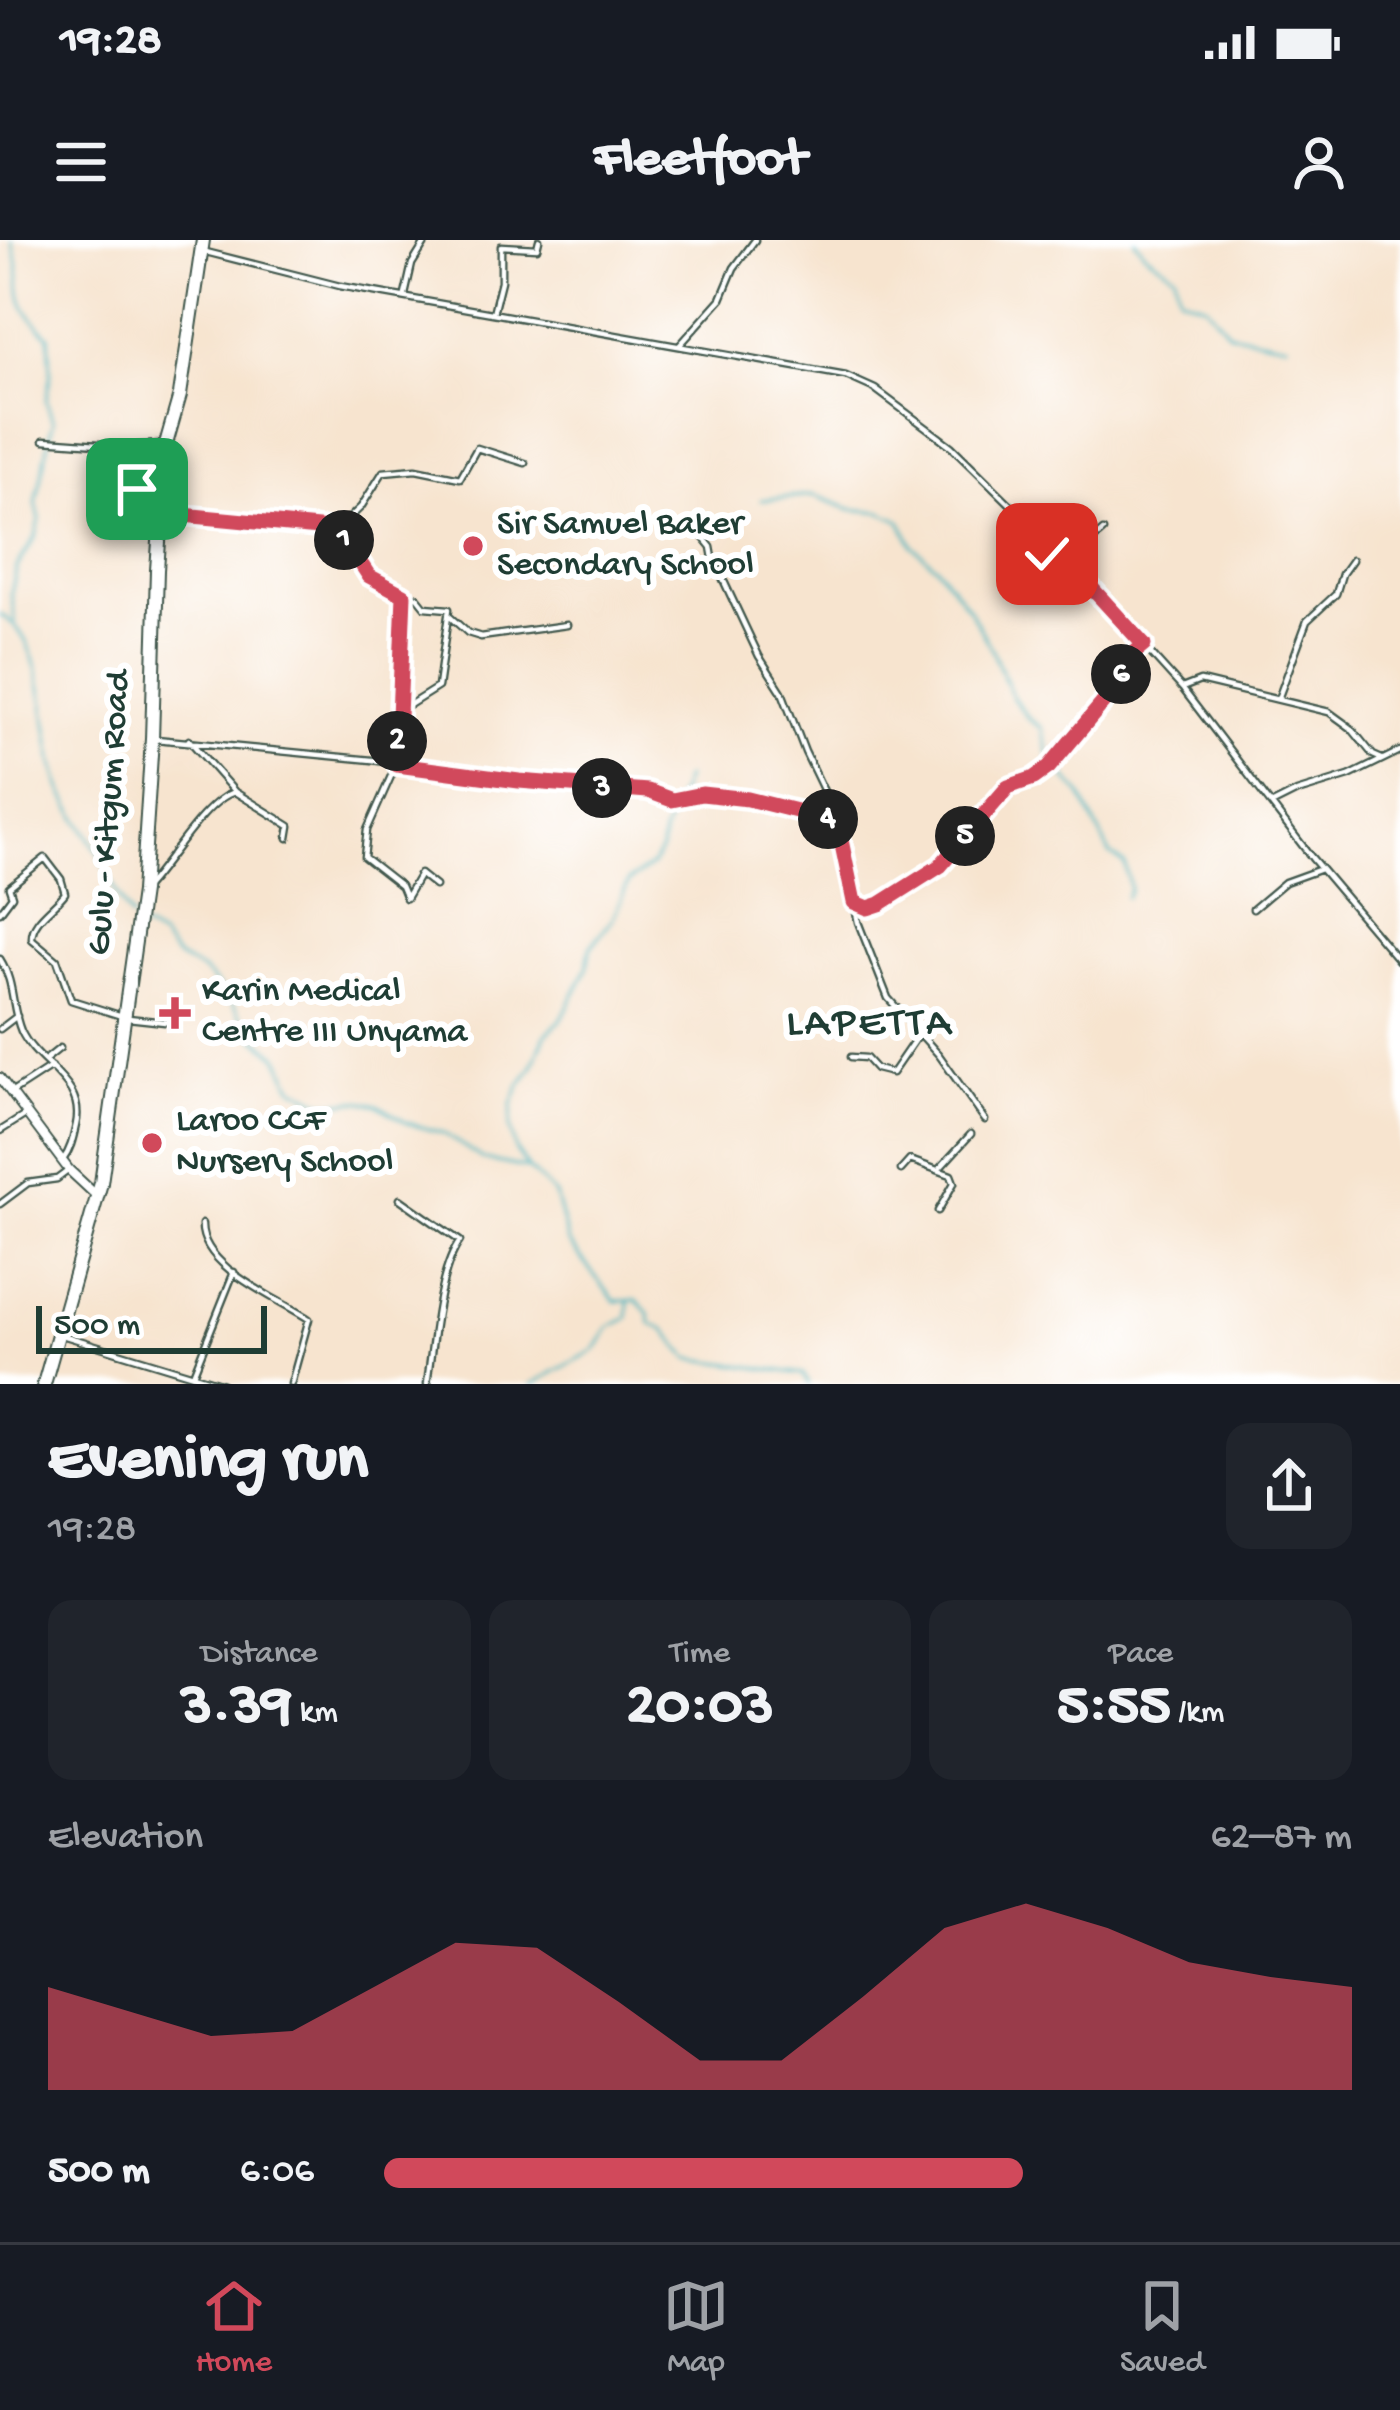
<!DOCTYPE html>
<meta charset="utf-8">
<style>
:root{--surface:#171b24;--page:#20242c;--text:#f1f3f6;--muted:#9ea1a6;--line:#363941;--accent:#d1495b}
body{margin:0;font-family:"Gochi Hand",sans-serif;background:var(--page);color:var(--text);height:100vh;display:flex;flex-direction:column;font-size:45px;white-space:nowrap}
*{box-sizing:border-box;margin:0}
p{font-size:39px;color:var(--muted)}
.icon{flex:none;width:66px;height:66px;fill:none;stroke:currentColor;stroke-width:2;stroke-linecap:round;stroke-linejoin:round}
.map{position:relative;height:1144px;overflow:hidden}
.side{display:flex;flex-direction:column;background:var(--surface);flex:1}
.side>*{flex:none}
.scale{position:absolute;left:36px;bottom:30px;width:231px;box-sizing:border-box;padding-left:12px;border:6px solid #1f3d34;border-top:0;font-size:33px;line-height:42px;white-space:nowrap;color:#1f3d34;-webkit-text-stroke:9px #fff;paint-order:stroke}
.pin{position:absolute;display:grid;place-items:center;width:102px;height:102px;color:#fff;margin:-51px;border-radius:24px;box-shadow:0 6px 18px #0006}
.km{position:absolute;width:60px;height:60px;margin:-30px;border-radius:50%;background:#222;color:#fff;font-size:33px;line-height:60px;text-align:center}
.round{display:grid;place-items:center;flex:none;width:126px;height:126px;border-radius:24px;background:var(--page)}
.overview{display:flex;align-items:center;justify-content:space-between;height:204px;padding:0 48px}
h1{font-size:66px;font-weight:700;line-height:90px}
.metrics{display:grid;grid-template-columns:repeat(3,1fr);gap:18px;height:204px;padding:12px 48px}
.metrics div{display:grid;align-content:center;border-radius:24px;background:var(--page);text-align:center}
.metrics b{font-size:60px;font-weight:700}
.metrics small{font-size:33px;font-weight:400}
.metrics p{font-size:33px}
.chart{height:336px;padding:24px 48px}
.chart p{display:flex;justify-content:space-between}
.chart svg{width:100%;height:216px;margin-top:12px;fill:var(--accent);opacity:.7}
ul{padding:0 48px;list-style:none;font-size:39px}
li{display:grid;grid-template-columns:192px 144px 1fr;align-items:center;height:90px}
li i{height:30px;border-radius:15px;background:var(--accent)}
.status{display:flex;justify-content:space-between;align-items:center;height:84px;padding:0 60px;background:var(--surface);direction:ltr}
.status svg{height:33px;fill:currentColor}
header{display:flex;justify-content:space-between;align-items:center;height:156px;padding:0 48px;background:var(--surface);font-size:54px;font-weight:700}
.menu{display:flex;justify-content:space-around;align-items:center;height:168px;border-top:3px solid var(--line);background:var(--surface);font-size:33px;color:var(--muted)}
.menu a{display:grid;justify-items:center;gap:6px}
.menu .selected{color:var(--accent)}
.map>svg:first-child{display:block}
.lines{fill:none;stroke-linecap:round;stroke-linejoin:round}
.stream{stroke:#46b5bf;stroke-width:3}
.minor-casing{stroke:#3f564b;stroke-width:9}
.tertiary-casing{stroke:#3f564b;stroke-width:12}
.primary-casing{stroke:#3f564b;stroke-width:16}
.minor{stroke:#fff;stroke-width:4.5}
.tertiary{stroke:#fff;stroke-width:8}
.primary{stroke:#fff;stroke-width:12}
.route-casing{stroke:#fff;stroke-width:24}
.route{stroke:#d1495b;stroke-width:15}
.poi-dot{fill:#d1495b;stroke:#fff;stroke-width:4.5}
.labels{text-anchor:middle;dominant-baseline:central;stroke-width:12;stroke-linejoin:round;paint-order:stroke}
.poi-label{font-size:36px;fill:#1f3d34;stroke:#fff;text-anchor:start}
.street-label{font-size:36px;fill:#1f3d34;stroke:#fff}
.quarter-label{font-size:42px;letter-spacing:3px;fill:#1f3d34;stroke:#fff}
</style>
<div class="status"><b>19:28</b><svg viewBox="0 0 49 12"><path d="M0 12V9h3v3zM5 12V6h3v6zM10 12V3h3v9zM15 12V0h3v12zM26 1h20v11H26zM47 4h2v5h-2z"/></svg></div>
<header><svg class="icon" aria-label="menu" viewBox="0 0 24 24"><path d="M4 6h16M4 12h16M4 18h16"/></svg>Fleetfoot<svg class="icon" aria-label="person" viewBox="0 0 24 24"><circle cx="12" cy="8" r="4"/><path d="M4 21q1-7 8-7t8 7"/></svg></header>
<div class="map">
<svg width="1400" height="1144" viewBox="0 0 1400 1144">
<rect width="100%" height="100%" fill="#fff"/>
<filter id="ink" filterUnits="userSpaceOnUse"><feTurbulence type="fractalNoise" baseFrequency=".00833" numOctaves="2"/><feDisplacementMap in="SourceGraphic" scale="24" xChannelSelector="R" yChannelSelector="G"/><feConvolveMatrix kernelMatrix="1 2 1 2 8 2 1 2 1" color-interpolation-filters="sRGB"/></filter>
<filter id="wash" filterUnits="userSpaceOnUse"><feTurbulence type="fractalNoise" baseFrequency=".004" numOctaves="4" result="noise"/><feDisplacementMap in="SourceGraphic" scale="48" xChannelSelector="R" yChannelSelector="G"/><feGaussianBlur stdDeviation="2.7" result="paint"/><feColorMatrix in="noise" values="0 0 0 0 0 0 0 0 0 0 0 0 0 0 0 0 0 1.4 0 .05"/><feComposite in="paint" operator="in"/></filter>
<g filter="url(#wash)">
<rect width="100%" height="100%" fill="#f7e4cf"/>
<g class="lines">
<path class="stream" d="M12 0C29 50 3 52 49 96L51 132 46 160 53 182 36 263 40 279 36 296 17 327 11 353 15 381
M1135 0 1144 12 1175 34 1180 56 1206 65 1229 93 1287 104
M761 260 813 255 850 269 882 272 901 281 913 306 937 327 969 369 992 410 1013 458 1029 479 1042 488 1050 520 1080 553 1110 614 1125 624 1130 650 1126 657
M0 375C44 394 44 486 55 528 62 559 83 585 98 612 110 635 116 658 132 679
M143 688 161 698 176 717 203 731 226 754 255 797 278 816 293 847 325 863 359 861 378 865 407 883 443 893 483 919 529 929 555 955 568 1002 615 1061 637 1060 649 1073 651 1084 665 1089 689 1118 803 1134 809 1144
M529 929 516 911 510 888 512 864 520 845 532 828 545 795 561 780 587 729 590 708 612 680 629 641 652 625 661 610 663 594 685 538
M532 1144 595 1110 610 1087 628 1078 629 1062"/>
</g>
</g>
<g filter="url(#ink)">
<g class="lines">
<g class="minor-casing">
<path id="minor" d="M202 11 340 46 846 136 875 149 951 206 1056 309 1182 448 1312 618 1400 722
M405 55 412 24 427 0
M493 73 501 41V6L537 8 539 0
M679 106 721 59 734 28 755 0
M44 200 126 206 163 204
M122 273 138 249 158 260
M166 273 339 290
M698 291 711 307 713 318 759 416 782 452 805 512 835 574 858 682 888 758 939 815 985 880
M1036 322 1056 309
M1068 322 1103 291
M449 376 468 393 481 397 567 385
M1182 448 1200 441 1329 472 1351 488 1373 515 1382 519
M1278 459 1307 381 1336 354 1342 334 1352 320
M400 466 411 464 438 447 449 369 425 367 417 357 404 355
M156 499 372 520 519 541 648 551 672 559 702 554 748 559 837 581
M189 500 235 552 290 586 288 598
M396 525 367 590 364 617 401 646 406 658
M397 525 404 357C377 339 347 325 340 287L361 267 383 232 416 229 460 238 477 208 525 223
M1273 564 1297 552 1349 536 1400 511
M146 647C168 624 206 559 235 552
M406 658 420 634 435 646
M854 662 868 668 882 664 941 626 1008 547 1049 527 1117 446 1125 421 1144 405
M1253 669 1285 642 1321 629
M0 672 12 656 9 647 45 618 61 639 65 653C54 668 31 680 32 699L57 720 71 760 122 776
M0 719C15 743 11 767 21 791 37 826 86 841 76 885 73 898 71 909 63 920
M128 778 174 783
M0 789 17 776
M851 817 866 818 876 829 892 833 916 798 911 788
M45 820 60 808
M11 853 51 827
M0 891 27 874
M939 929 971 894
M901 930 910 920 951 935 954 943 938 971
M400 959 460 1001C438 1031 433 1103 427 1144
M0 964 28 943 57 939 69 930
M202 984C200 1027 277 1058 309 1079L291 1144
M62 1095 223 1144
M194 1132 234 1032"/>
</g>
<g class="tertiary-casing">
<path id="tertiary" d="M0 838 69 930 98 957"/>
</g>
<g class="primary-casing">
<path id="primary" d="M44 1144 101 943 142 652 152 499 157 330 166 204 180 155 203 0"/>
</g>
<use href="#minor" class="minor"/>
<use href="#tertiary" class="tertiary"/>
<use href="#primary" class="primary"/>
</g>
</g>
<g class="lines" filter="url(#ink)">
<g class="route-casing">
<path id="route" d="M137 249 163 262 162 273 339 290 369 336 404 355 397 525 519 541 648 551 672 560 702 554 748 559 837 581 854 662 868 668 880 664 940 626 1008 547 1034 538 1049 527 1117 446 1125 421 1144 405 1056 309 1047 314"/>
</g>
<use href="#route" class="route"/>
</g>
<g class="poi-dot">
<circle cx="473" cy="306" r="12"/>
<path d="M169 755h12v12h12v12h-12v12h-12v-12h-12v-12h12z"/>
<circle cx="152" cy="903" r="12"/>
</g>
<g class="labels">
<g class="poi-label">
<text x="497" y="285">Sir Samuel Baker<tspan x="497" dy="41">Secondary School</tspan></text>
<text x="202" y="752">Karin Medical<tspan x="202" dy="41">Centre III Unyama</tspan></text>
<text x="176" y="882">Laroo CCF<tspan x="176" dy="41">Nursery School</tspan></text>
</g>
<g class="street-label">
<text transform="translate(111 573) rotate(-86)">Gulu - Kitgum Road</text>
</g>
<g class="quarter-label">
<text x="870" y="785">LAPETTA</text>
</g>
</g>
</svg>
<div class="scale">500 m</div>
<div class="pin" style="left:137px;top:249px;background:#1e9e55"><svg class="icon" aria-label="arrive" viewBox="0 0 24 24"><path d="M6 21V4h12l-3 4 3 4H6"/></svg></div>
<div class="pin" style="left:1047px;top:314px;background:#d93025"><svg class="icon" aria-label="check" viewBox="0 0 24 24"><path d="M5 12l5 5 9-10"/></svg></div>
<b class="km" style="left:344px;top:300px">1</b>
<b class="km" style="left:397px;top:501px">2</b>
<b class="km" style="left:602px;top:548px">3</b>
<b class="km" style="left:828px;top:579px">4</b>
<b class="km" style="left:965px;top:596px">5</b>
<b class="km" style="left:1121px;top:434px">6</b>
</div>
<section class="side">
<div class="overview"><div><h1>Evening run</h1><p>19:28</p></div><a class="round"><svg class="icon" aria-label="share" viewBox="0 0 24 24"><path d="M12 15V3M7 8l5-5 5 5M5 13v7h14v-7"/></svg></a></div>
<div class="metrics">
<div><p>Distance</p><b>3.39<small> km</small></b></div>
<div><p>Time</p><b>20:03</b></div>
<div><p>Pace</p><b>5:55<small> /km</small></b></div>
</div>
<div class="chart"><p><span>Elevation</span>62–87 m</p>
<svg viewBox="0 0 160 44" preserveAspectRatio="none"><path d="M0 44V23L10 28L20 33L30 32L40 23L50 14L60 15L70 26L80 38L90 38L100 25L110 11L120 6L130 11L140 18L150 21L160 23V44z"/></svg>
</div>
<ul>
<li><b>500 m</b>6:06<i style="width:66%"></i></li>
</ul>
</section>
<nav class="menu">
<a class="selected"><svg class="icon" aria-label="home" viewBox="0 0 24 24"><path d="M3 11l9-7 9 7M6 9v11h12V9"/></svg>Home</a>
<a><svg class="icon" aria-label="map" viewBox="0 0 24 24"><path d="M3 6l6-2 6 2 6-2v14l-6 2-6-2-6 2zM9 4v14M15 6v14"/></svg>Map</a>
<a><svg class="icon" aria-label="saved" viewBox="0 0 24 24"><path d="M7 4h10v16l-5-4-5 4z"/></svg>Saved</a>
</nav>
